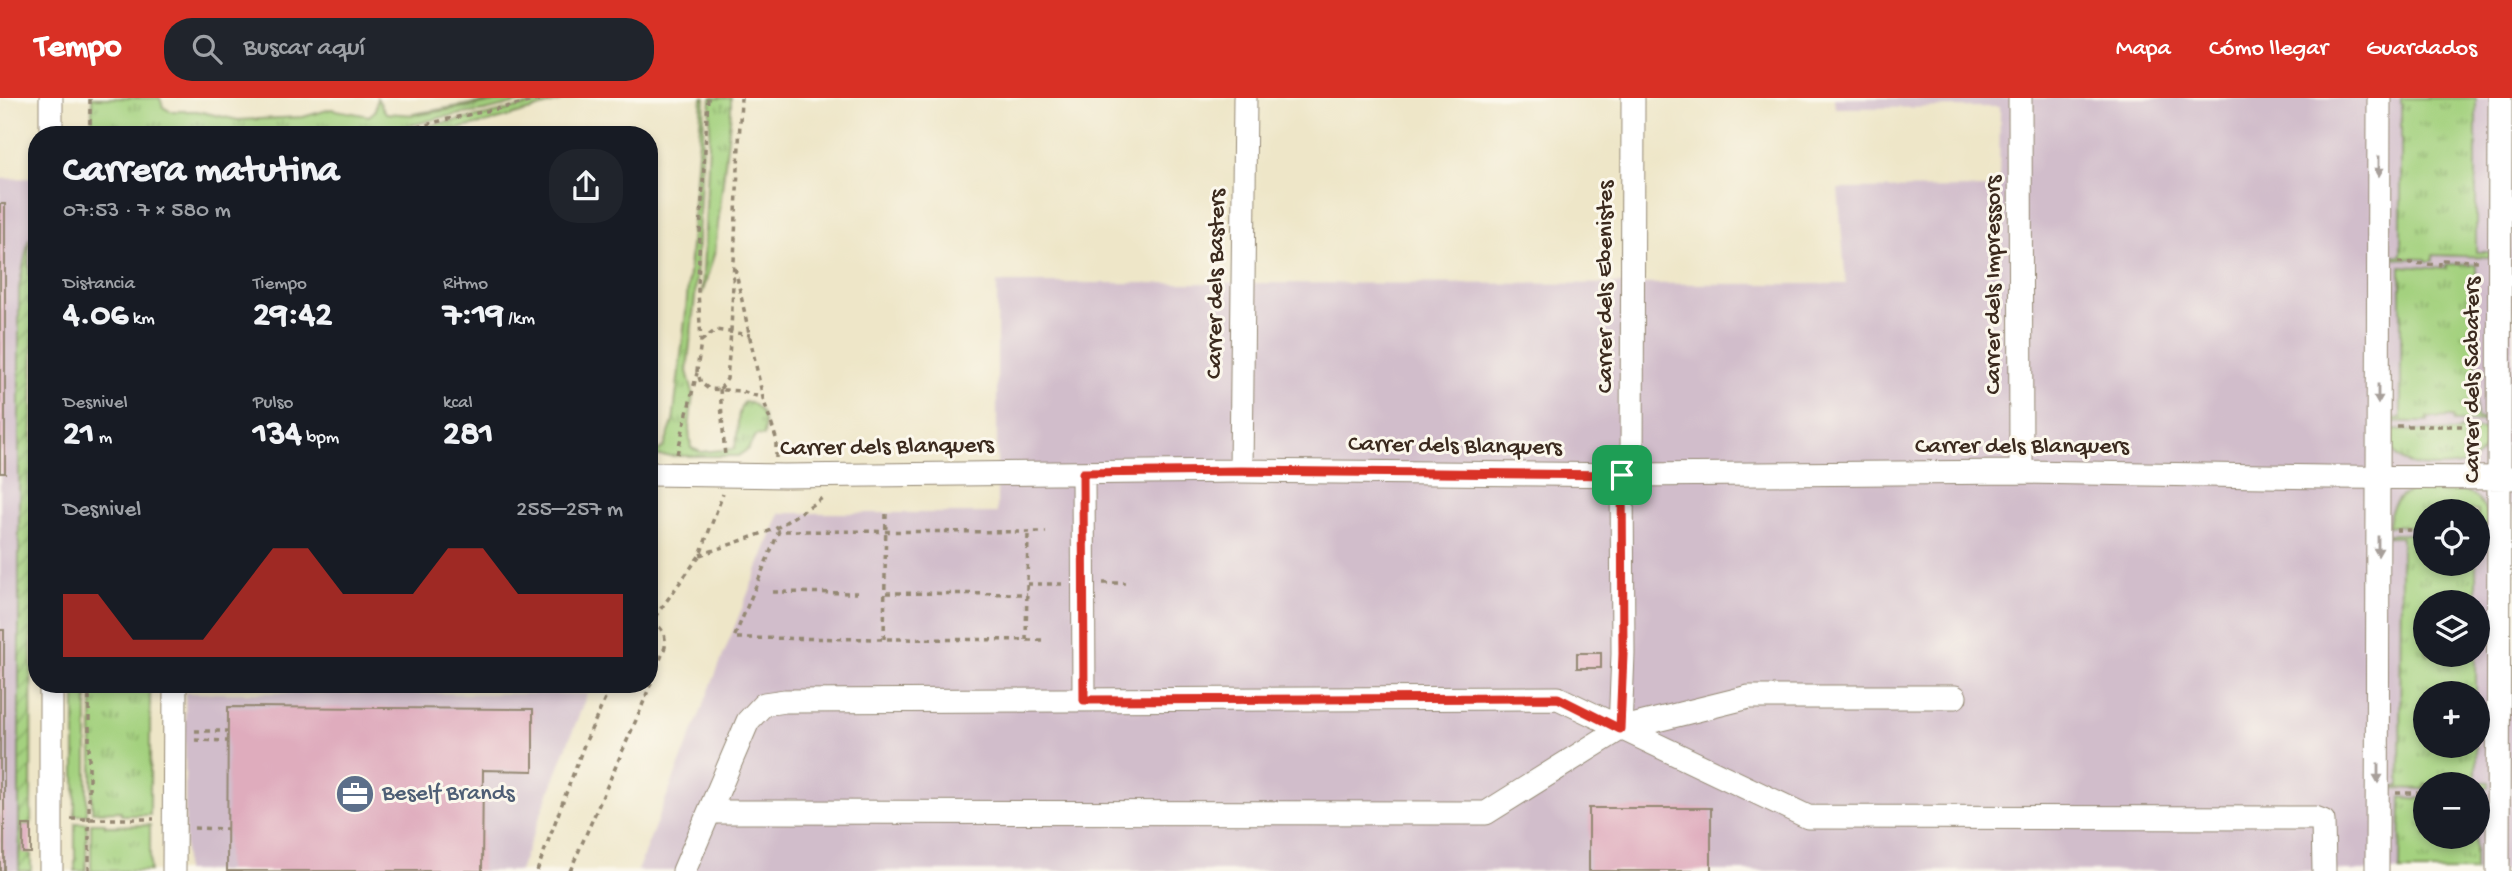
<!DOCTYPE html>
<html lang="es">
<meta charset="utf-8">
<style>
:root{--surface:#171b24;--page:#20242c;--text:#f1f3f6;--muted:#9ea1a6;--accent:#d93025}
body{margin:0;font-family:"Gochi Hand",sans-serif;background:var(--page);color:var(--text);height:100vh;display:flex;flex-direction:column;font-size:26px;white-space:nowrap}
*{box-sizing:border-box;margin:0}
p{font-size:23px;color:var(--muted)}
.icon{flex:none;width:38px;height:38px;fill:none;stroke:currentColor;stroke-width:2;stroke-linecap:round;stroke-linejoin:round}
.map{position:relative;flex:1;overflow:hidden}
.panel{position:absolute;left:28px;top:28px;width:630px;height:567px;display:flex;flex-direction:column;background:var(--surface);border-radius:28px;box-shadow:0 4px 10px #0003}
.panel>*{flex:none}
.buttons{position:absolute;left:2413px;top:401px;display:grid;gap:14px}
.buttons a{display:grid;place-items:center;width:77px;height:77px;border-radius:50%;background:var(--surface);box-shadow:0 4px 10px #0003;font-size:35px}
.pin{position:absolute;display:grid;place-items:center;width:60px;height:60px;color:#fff;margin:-30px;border-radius:14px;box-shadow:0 4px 10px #0006}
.round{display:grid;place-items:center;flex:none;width:74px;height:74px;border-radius:28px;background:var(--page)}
.summary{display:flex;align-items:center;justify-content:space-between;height:119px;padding:0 35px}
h1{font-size:38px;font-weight:800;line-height:52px}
.stats{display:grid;grid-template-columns:repeat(3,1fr);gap:10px;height:119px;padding:7px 35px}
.stats div{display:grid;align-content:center}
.stats b{font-size:35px;font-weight:800}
.stats small{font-size:19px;font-weight:400}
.stats p{font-size:19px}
.chart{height:196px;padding:14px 35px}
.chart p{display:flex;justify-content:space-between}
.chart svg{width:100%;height:126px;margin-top:7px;fill:var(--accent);opacity:.7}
header{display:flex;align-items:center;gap:42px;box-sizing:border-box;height:98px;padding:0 35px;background:var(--accent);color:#fff}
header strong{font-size:33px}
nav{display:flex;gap:38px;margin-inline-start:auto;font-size:24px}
.search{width:490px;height:63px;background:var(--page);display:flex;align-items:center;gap:18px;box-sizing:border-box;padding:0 24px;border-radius:28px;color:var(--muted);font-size:26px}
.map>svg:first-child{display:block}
.industrial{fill:#d1bdcb;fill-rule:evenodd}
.grass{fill:url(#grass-tufts);stroke:#707e4e;stroke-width:2}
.garden{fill:url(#garden-furrows);stroke:#707e4e;stroke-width:2}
.building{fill:#dfacbd}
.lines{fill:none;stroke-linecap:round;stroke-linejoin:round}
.minor-casing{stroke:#948873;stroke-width:25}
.path{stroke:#948873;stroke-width:3.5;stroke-dasharray:5 5;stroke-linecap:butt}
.minor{stroke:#fff;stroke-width:23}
.oneway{fill:#a79f9a}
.route-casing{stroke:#fff;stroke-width:14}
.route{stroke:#d93025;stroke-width:9}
.labels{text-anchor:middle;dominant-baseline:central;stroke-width:6;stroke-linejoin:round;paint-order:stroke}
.street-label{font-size:24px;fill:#3b2a1e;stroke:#fbf7ec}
.service-label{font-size:24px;fill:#4e5e75;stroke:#fbf7ec;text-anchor:start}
</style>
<header>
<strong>Tempo</strong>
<div class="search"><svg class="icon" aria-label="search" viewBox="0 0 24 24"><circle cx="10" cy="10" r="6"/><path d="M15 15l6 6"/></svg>Buscar aquí</div>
<nav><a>Mapa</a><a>Cómo llegar</a><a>Guardados</a></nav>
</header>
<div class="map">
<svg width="2512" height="773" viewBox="0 0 2512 773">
<defs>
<pattern id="grass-tufts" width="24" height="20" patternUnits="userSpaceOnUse" patternTransform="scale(1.75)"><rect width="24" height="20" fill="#a4d17f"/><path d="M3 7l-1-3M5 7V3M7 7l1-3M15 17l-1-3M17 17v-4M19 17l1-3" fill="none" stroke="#87aa67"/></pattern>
<pattern id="garden-furrows" width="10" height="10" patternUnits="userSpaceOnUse" patternTransform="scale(1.75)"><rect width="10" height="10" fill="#a4d17f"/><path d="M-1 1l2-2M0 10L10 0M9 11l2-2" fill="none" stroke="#87aa67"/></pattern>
</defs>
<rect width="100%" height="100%" fill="#fbf7ec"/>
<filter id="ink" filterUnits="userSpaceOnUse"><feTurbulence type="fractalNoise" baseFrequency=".0143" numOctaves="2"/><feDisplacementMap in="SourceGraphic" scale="14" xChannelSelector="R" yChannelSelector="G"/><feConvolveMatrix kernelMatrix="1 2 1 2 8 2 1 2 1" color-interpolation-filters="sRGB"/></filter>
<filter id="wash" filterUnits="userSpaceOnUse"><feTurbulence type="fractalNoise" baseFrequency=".00686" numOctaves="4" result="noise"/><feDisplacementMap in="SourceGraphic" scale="28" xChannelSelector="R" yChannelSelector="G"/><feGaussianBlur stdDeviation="1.57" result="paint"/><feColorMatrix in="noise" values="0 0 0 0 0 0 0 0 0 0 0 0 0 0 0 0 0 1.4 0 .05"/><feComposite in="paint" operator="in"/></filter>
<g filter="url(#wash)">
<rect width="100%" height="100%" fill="#eee6c8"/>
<path class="industrial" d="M1834 0H2512V773H637L780 415H997V185L1846 186 1838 91 1999 90 2000 9 1835 10ZM2426 413H2478V466H2426ZM2426 504H2478V556H2426ZM2426 595H2478V648H2426ZM2426 686H2478V738H2426Z
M33 80 31 773H0V81Z
M185 595 587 596 519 773H185Z"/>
<path class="grass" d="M92 0H160L163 9 170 13H197L238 22 303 19 331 11 369 18 375 13 377 0 386 15 416 17 413 16 505 0H514L417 17 522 0H537L485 13 443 19 374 37H186L122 33V29H92Z
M560 0H572C516 16 458 37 399 37L436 26 483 18Z
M702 0H705L695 199 687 273 693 295 689 331 691 350 701 354 734 351C741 335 734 317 744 304 762 305 766 322 764 338L756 337 748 351 738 358H649L664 349 673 324 686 214Z
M711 0H731V13L715 153 702 196Z
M2401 0H2476V154H2490V159L2433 157V163H2426V161L2388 160V158L2401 157Z
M2446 166 2476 167V321H2489V324H2454L2453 319 2428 320V324H2388V321L2401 320V168L2446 171Z
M2459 331 2490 332C2485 365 2468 368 2438 369 2409 369 2390 365 2388 332L2459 334Z
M2417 391C2449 388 2486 387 2489 428H2478V413H2426L2425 426H2418V429L2388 428C2389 409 2397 396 2417 391Z
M2388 436H2423V440H2425L2426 466H2476V504H2426V556L2476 557V595H2426V648H2476V684H2489V689H2478V686H2426L2425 693V691L2387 690V688H2400L2401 439H2388Z
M75 586H87V717H75Z
M92 586H150V717H121V713L92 714Z
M2401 699 2425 701 2426 738 2475 739V773H2400Z
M75 725H87L86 773H75Z
M91 725H105V728L150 727V773H91Z"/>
<path class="garden" d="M29 140V177L33 178V202H29V206L33 207 32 376 29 377V390H32V393L29 394V397H32L31 727H23V754L31 755V773H19V190Z"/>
<g id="blocks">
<path class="building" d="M0 106H5V375H0Z
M0 532H4V773H0Z
M1577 555H1601V570H1577Z
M228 609 533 611V673L483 672 482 773H227Z
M1589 710H1711V773H1589Z
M23 727H31V755H23Z"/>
</g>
</g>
<g filter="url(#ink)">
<use href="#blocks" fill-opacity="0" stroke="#948873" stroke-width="2"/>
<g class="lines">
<g class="minor-casing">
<path id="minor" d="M2020 0 2021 374
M51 37V0
M1241 373 1245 0
M1083 375 1084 602
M649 376 784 378 1241 373 1632 377 2021 374 2327 379 2512 380
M1632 377 1633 0
M1620 631 1623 556 1622 377
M710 714 1486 715 1620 631 1749 599H1955
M51 773V586
M174 773 175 586
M684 773 748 623 764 606 785 603 1558 600 1808 719 2315 720 2323 723 2324 773
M2377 773 2379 0
M2498 773 2500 0"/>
</g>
<path class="path" d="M708 0 699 154 698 193 701 243 697 273 701 285 709 291 741 293 763 300
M71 36 153 37
M90 36V0
M388 37 444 22 548 0
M2398 164 2440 167V162L2481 163
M735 170 763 300 776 340V360
M701 243 716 232 750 237
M720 291 727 281 731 233 741 0
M720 291 725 359
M36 325H37
M2397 328H2480
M677 356 697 275
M36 427 37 426
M2396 432H2426
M700 457 775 431 824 399
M1103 485H1125
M1027 486H1065
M773 494 857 495
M886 495 1027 496
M649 527 700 457 723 396
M884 541 886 415
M1026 542 1028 435
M1042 542 734 540 779 433 1046 434
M195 633H228
M195 642 228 643
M2396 695H2421V697H2426
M71 721H154
M194 730 227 731
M89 773V586
M537 773 584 647 612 586
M570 773 640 613 665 549C666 536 663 531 652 523"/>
<use href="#minor" class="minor"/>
</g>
<defs><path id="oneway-solid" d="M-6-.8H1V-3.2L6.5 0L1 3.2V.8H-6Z" transform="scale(1.75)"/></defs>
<g class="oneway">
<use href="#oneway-solid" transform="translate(2379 68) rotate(90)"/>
<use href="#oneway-solid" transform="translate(2378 296) rotate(90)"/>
<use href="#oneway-solid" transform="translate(2378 448) rotate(90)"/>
<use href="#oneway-solid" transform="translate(2378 675) rotate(90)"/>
</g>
</g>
<g class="lines" filter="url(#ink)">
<g class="route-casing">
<path id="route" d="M1241 373 1622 377 1623 556 1620 631 1558 600 1084 602 1083 375Z"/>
</g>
<use href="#route" class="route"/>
</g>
<defs>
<g id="office-disc" transform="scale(2.0125)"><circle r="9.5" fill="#5c6f8a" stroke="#fbf7ec"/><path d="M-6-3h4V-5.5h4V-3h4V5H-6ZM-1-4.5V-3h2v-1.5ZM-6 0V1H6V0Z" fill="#fff"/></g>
</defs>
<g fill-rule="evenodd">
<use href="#office-disc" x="355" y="696"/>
</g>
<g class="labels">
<g class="street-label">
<text transform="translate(1217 186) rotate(-89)">Carrer dels Basters</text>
<text transform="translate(1994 187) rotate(-90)">Carrer dels Impressors</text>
<text transform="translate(1606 189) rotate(-90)">Carrer dels Ebenistes</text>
<text transform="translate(2473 282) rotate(-90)">Carrer dels Sabaters</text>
<text transform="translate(1455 349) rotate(1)">Carrer dels Blanquers</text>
<text x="2022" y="349">Carrer dels Blanquers</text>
<text transform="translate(887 350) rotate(-1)">Carrer dels Blanquers</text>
</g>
<g class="service-label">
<text x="382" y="696">Beself Brands</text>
</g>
</g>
</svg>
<div class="buttons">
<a><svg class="icon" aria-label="locate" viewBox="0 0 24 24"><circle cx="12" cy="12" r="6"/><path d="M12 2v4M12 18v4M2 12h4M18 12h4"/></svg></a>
<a><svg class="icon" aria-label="layers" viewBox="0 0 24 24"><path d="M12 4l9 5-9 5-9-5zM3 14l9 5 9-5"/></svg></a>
<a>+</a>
<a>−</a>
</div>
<div class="pin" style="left:1622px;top:377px;background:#1e9e55"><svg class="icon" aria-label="arrive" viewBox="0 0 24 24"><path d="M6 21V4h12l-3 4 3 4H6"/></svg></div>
<section class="panel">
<div class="summary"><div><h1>Carrera matutina</h1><p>07:53 · 7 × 580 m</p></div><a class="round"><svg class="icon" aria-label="share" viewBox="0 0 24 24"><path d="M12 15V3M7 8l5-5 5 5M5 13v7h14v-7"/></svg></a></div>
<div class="stats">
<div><p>Distancia</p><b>4.06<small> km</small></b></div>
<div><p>Tiempo</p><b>29:42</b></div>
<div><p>Ritmo</p><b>7:19<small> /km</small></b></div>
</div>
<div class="stats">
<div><p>Desnivel</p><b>21<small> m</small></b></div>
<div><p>Pulso</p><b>134<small> bpm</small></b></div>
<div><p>kcal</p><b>281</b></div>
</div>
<div class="chart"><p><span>Desnivel</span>255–257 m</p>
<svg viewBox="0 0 160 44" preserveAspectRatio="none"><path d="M0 44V22L10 22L20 38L30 38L40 38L50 22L60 6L70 6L80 22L90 22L100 22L110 6L120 6L130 22L140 22L150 22L160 22V44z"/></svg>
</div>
</section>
</div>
